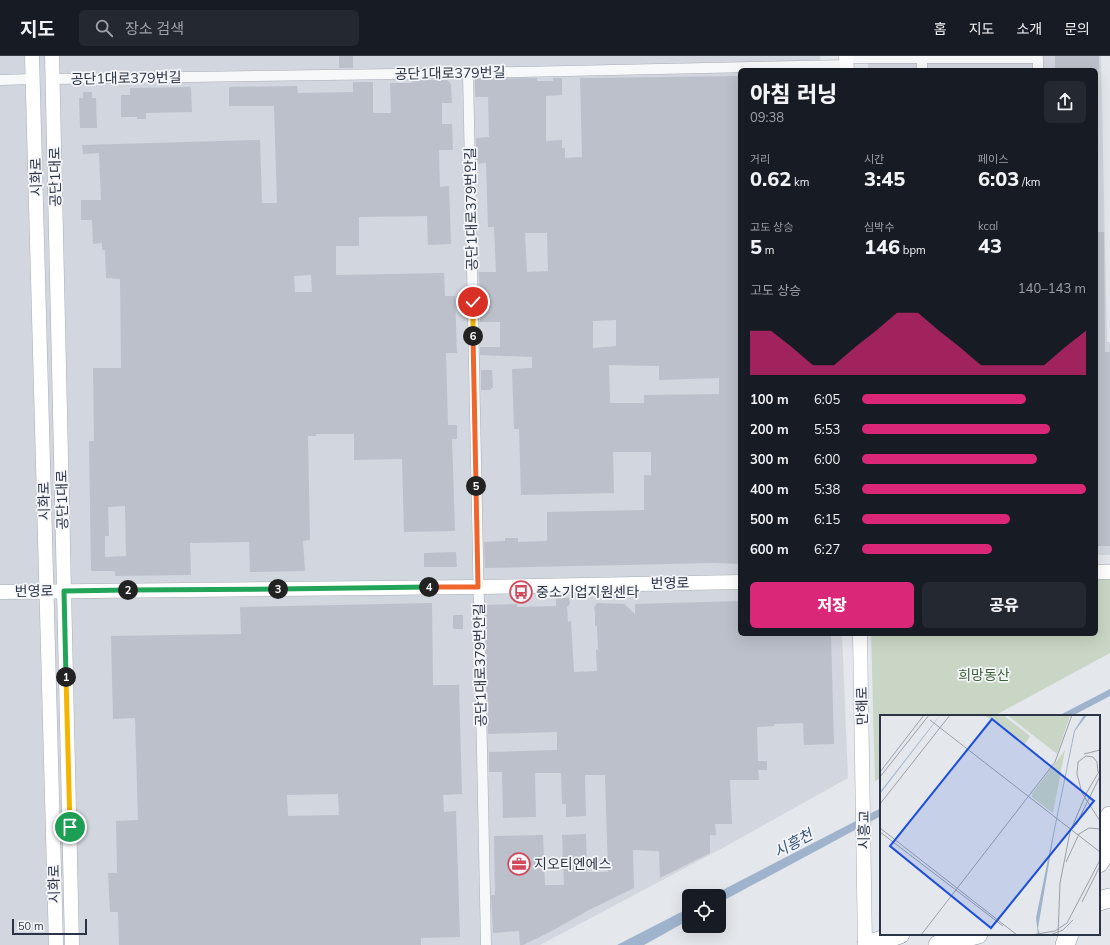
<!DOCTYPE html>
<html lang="ko">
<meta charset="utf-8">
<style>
:root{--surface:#171b24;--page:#242831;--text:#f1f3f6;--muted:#9ea1a6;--line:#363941;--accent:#db2777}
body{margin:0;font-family:Mulish,"Noto Sans KR",sans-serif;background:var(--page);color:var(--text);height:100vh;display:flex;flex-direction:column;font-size:15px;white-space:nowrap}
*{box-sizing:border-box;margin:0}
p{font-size:13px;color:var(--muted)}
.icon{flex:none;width:22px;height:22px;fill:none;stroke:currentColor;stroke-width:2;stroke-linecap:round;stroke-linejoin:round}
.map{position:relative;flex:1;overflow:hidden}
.panel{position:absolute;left:738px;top:12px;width:360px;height:568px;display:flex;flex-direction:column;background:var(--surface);border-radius:6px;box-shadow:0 4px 16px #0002}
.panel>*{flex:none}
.tools{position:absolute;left:682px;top:833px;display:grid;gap:8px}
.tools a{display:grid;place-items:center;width:44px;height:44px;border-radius:6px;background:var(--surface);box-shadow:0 4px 16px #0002;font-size:20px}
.scale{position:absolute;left:12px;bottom:10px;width:75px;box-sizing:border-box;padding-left:4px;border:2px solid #2b3445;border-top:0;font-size:11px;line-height:14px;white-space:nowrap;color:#2b3445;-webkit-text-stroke:3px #f4f6f9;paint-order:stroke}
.pin{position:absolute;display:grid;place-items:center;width:34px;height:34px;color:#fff;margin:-17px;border:2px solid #fff;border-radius:50%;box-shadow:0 1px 4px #0007}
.km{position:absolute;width:20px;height:20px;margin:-10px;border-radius:50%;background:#222;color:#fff;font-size:11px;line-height:20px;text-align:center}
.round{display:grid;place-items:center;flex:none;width:42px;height:42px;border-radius:6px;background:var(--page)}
.headline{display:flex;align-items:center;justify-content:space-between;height:68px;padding:0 12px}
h1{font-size:22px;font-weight:800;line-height:30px}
.metrics{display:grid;grid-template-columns:repeat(3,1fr);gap:6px;height:68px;padding:4px 12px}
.metrics div{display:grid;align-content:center}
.metrics b{font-size:20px;font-weight:800}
.metrics small{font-size:11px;font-weight:400}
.metrics p{font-size:11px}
.chart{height:112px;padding:8px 12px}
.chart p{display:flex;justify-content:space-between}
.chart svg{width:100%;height:72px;margin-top:4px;fill:var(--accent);opacity:.7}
.primary-button{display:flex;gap:8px;margin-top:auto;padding:8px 12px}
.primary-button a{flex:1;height:46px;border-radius:6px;background:var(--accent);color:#fff;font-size:16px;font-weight:800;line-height:46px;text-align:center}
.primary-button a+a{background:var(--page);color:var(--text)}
ul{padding:0 12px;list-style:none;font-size:13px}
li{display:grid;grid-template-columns:64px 48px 1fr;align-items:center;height:30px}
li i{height:10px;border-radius:5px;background:var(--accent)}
header{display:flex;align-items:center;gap:24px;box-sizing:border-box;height:56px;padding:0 20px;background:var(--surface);border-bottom:1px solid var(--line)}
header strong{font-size:19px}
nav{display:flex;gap:22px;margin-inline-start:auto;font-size:14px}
.search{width:280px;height:36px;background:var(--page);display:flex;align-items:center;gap:10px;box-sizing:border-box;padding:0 14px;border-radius:6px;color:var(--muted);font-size:15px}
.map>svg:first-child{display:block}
.built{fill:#d2d6de}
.green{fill:#c9d6c5}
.water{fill:#9fb4cc}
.building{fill:#bbc0ca;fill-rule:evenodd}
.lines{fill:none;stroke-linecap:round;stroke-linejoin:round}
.street-casing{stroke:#a9aeb7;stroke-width:11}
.secondary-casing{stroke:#a9aeb7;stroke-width:15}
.highway-casing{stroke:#8b94a3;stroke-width:20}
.street{stroke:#f7f8fa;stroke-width:10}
.secondary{stroke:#fff;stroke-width:14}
.highway{stroke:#fff;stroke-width:19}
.split-1-casing{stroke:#fff;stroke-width:8}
.split-2-casing{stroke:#fff;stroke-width:8}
.split-3-casing{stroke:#fff;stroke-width:8}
.split-4-casing{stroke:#fff;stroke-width:8}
.split-5-casing{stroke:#fff;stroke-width:8}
.split-6-casing{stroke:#fff;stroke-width:8}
.split-7-casing{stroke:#fff;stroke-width:8}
.split-1{stroke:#f5b400;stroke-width:5}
.split-2{stroke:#22a559;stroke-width:5}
.split-3{stroke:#22a559;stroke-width:5}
.split-4{stroke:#22a559;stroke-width:5}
.split-5{stroke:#f0652b;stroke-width:5}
.split-6{stroke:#f0652b;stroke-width:5}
.split-7{stroke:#f5b400;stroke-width:5}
.labels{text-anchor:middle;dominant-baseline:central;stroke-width:3.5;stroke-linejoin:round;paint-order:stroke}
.street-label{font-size:14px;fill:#2b3445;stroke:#f4f6f9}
.poi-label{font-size:14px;fill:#2b3445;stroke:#f4f6f9;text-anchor:start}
.park-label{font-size:14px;fill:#3f6138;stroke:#f4f6f9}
.water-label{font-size:15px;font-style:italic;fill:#34527a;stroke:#f4f6f9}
.inset-road{fill:none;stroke:#9a9fa9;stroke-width:1}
.view{fill:#1d4ed8;fill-opacity:0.15;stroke:#1d4ed8;stroke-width:2}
.inset-edge{fill:none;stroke:#2b3445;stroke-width:2}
</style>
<header>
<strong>지도</strong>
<div class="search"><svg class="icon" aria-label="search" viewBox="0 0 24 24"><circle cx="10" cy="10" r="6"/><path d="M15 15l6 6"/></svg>장소 검색</div>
<nav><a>홈</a><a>지도</a><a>소개</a><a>문의</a></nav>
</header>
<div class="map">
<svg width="1110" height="889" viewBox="0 0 1110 889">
<rect width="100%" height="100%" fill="#e4e7ec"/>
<path class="built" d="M0 0H820L821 14H740V578H842L848 722 719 794 540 889H0Z
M868 0H1101L1107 286H1110V499H1096V14H868Z"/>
<path class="green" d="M1110 522V597L994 660H881V722L875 725 871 578H1096V523Z"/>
<path class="water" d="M1110 633V640L1072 660H1058Z
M881 752V760L719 847V840H711Z
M689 852V864L644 889H617Z"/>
<path class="building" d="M339 0H353V12H339Z
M1055 0H1099V14H1055Z
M740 20V508L714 507 485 512 484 486 505 485V482H518V486L547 485V456L644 454V419H651V396H613L614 437 521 439 519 373H514L512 313 532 312V301L480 299V291H500V266H480L479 216H496L494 171H488L486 107 476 108V82L489 81 488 41H475V23L537 22V25H553V22H562V39L546 40V85L562 84V92H565V102L582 101 580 22ZM525 177H547L548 215 527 216ZM616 264V290L593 292V265ZM609 309 659 310V324L719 322V338L644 339V347H610Z
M412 24H447L451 28 452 47H442V68H452L453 94H439L440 131 449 130 451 188 428 189 427 160 359 161V190H336V219L444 217 445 240H455L457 297H446L448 369H457V383H452L455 475 404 476 402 403 354 404V378H316V380H308L310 484 303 485 305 515 250 516 249 486 190 487 191 519 115 520V515H91L89 385H94L93 312H121L120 223 106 222 105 194H102V187L93 188 92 164H81V144H101L99 97 83 98 82 89 260 84 262 147H277L274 50H229V31L297 30 298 37 353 36V26H373V57H391L390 27H412ZM311 219 312 236H295L294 220ZM125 450 126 500 105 501V480H109L108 451Z
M191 31 192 56 146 57V63H137V61H121V39H130V32Z
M83 36H92V42H96L97 72H80L79 42H83Z
M1096 176H1104L1105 296H1110V490H1096Z
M481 314H492L493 332H491V334H481Z
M456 496 457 511H424V497Z
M556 542H569L570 546V548L567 551 568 566 571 565 574 616 597 615 596 594H598L597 570H595V556L594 551 597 547 624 548 635 558V548L740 545V578H831L834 688 804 689 803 667 774 668V670L757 671 758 705H767V714H758L759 724H730L732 768H715L716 779H710V797L660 822 659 795 633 794 634 832 589 854 548 877 523 889H520L519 875 493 877 491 839H495L494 780 543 779 545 829H564L562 779 586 778 587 816H608L605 719H585L586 760 566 761V748H562L561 717H535L536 761 503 762 502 716H489V696L557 694V676L488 678 485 549 517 548V551L556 550Z
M432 547 433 629H459L462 738 443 739 444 756 456 755 460 881 421 882V889H119L118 856H110L108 817H117L116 765 138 764 135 662 113 663 111 580 241 578 240 551ZM338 738 339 759 288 760 287 739Z
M453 559H463V573H453Z"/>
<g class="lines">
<g class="street-casing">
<path id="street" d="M846 2H1038V14
M922 2V14
M468 17 486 889
M53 23 468 17 847 9
M0 24 33 23"/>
</g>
<g class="secondary-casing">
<path id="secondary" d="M32 0 56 889
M52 0 72 889
M846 0 847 14
M1096 516H1110
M0 536 478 531 740 526
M860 578 865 889"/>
</g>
<g class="highway-casing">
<path id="highway" d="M1099 778 1110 760
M1099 807 1110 787
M1099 845 1110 842
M867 889 900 878
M938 889 978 878
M1065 889 1069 878"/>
</g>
<use href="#street" class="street"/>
<use href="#secondary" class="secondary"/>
<use href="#highway" class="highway"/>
</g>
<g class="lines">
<g class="split-1-casing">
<path id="split-1" d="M66 621 70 771"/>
</g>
<g class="split-2-casing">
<path id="split-2" d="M66 621 64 535 128 534"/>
</g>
<g class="split-3-casing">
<path id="split-3" d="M128 534 278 533"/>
</g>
<g class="split-4-casing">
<path id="split-4" d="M278 533 429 531"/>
</g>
<g class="split-5-casing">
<path id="split-5" d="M429 531H478L476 430"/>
</g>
<g class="split-6-casing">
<path id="split-6" d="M473 280 476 430"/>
</g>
<g class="split-7-casing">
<path id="split-7" d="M473 246V280"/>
</g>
<use href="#split-1" class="split-1"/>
<use href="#split-2" class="split-2"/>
<use href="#split-3" class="split-3"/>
<use href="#split-4" class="split-4"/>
<use href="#split-5" class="split-5"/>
<use href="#split-6" class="split-6"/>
<use href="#split-7" class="split-7"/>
</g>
<defs>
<g id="bus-ring" transform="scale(1.15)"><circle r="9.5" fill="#f4f6f9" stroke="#d1495b" stroke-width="1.5"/><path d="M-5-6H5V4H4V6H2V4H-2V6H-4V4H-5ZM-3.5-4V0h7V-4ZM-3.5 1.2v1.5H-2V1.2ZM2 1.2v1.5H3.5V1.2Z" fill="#d1495b"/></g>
<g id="office-ring" transform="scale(1.15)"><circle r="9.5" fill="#f4f6f9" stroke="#d1495b" stroke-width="1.5"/><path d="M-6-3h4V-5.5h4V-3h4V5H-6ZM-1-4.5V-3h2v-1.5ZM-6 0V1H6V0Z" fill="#d1495b"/></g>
</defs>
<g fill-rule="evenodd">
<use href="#bus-ring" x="521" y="536"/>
<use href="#office-ring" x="519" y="808"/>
</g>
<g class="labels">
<g class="street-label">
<text transform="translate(450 17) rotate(-1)">공단1대로379번길</text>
<text transform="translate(126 22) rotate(-1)">공단1대로379번길</text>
<text transform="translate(36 121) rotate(-91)">시화로</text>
<text transform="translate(55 121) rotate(-91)">공단1대로</text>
<text transform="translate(471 153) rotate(-91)">공단1대로379번안길</text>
<text transform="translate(62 444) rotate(-91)">공단1대로</text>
<text transform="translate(44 445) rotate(-91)">시화로</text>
<text transform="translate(670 527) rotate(-1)">번영로</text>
<text transform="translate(34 535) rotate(-1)">번영로</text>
<text transform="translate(480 609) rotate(-91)">공단1대로379번안길</text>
<text transform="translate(862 650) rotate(-91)">만해로</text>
<text transform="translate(864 774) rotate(-90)">시흥교</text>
<text transform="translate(54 828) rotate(-91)">시화로</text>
</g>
<g class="poi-label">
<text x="536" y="536">중소기업지원센타</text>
<text x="534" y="808">지오티엔에스</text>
</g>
<g class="park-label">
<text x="984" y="619">희망동산</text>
</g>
<g class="water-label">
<text transform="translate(793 787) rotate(-29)">시흥천</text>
</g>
</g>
<g transform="translate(880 659)">
<rect width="220" height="220" fill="#e4e7ec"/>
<path d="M104 0H123L150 21 145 29ZM127 0 190 1 177 39ZM185 35 173 98 152 82V79Z" fill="#c9d6c5"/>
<path d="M60 0 53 10 0 79V77ZM204 0H207L195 16 174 119 158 213 160 220H158L156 203 194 16Z" fill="#9fb4cc"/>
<path class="inset-road" d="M50 5 220 137M204 39 220 35M0 57 44 0M218 57 217 47 213 42 206 41 198 47 197 59 202 78 220 106M0 62 49 0M220 68V95M0 89 70 0M196 110 220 61M0 113 137 220M0 117 123 211M186 147 199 119 209 113 220 114M202 187 220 151M41 220 175 47 192 0M151 220 175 216 187 208 220 145M170 220 183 215 193 205M178 220 180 168 190 117 207 77 220 55"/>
<path class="view" d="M112 4 214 86 111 213 10 131Z"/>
<rect width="220" height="220" class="inset-edge"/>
</g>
</svg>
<div class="tools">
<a><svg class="icon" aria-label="locate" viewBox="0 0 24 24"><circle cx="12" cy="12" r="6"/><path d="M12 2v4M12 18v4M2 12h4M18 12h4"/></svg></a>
</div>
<div class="scale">50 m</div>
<div class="pin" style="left:70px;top:771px;background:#1e9e55"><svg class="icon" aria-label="arrive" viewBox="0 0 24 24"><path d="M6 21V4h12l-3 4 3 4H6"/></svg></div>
<div class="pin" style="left:473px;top:246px;background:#d93025"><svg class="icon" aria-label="check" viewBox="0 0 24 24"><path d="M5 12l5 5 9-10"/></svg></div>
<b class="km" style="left:66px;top:621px">1</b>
<b class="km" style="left:128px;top:534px">2</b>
<b class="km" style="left:278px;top:533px">3</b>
<b class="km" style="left:429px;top:531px">4</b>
<b class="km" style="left:476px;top:430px">5</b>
<b class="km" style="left:473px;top:280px">6</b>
<section class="panel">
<div class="headline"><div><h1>아침 러닝</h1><p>09:38</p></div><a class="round"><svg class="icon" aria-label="share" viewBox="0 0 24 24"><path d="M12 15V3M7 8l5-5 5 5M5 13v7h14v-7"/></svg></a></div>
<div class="metrics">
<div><p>거리</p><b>0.62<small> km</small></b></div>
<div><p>시간</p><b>3:45</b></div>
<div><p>페이스</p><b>6:03<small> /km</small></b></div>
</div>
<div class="metrics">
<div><p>고도 상승</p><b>5<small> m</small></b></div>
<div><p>심박수</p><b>146<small> bpm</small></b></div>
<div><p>kcal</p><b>43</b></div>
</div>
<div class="chart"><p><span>고도 상승</span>140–143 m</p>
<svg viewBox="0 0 160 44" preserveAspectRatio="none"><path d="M0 44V17L10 17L20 27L30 38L40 38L50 27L60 17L70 6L80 6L90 17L100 27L110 38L120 38L130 38L140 38L150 27L160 17V44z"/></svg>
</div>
<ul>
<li><b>100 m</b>6:05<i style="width:73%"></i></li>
<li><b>200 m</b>5:53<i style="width:84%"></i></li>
<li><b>300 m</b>6:00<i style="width:78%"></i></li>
<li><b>400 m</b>5:38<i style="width:100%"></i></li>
<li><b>500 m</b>6:15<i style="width:66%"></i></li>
<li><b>600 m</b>6:27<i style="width:58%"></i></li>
</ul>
<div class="primary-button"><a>저장</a><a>공유</a></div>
</section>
</div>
